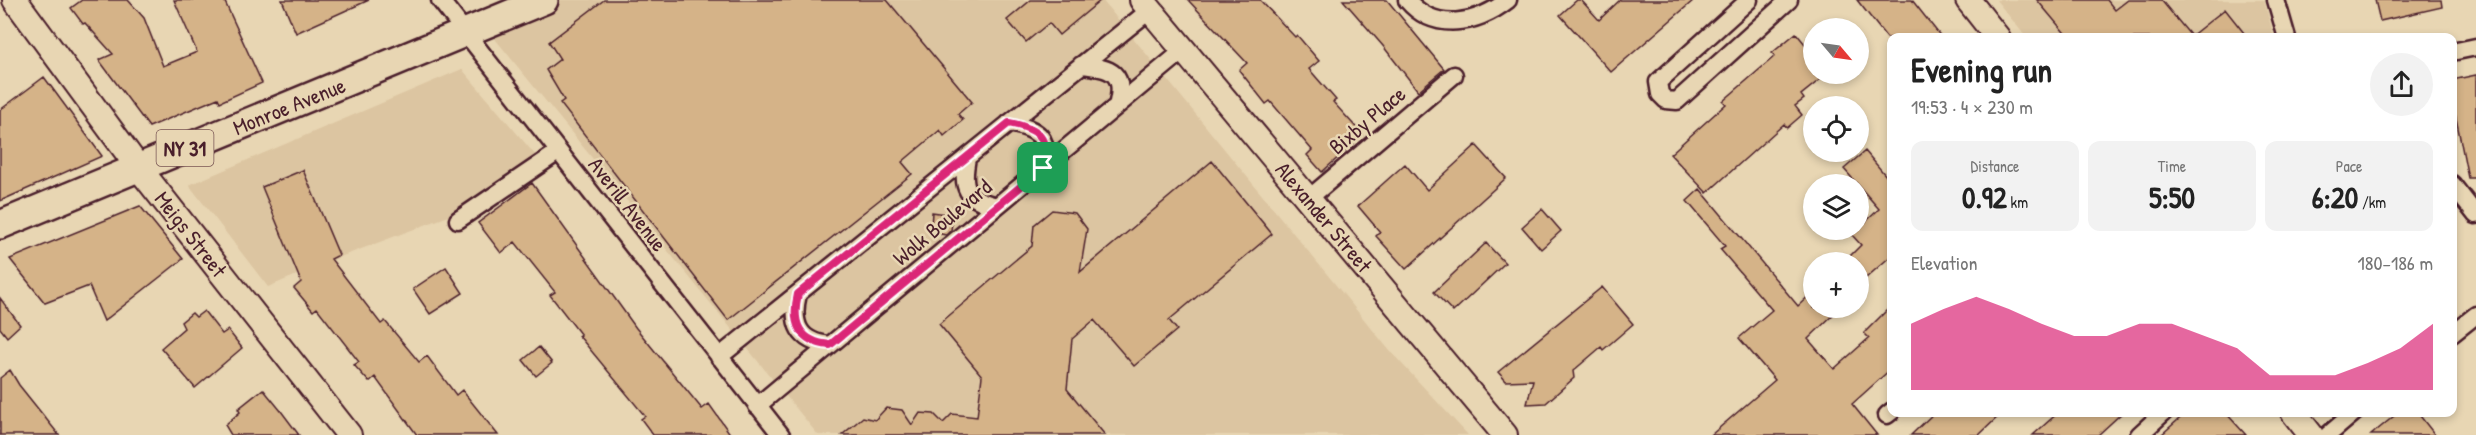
<!DOCTYPE html>
<meta charset="utf-8">
<style>
:root{--surface:#fff;--page:#f2f2f2;--text:#222;--muted:#767676;--accent:#db2777}
body{margin:0;font-family:"Patrick Hand",sans-serif;background:var(--page);color:var(--text);height:100vh;display:flex;flex-direction:column;font-size:22px;white-space:nowrap}
*{box-sizing:border-box;margin:0}
p{font-size:20px;color:var(--muted)}
.icon{flex:none;width:33px;height:33px;fill:none;stroke:currentColor;stroke-width:2;stroke-linecap:round;stroke-linejoin:round}
.map{position:relative;flex:1;overflow:hidden}
.drawer{position:absolute;left:1887px;top:33px;width:570px;height:384px;display:flex;flex-direction:column;background:var(--surface);border-radius:12px;box-shadow:0 3px 9px #0003}
.drawer>*{flex:none}
.needle{width:39px;rotate:119deg}
.buttons{position:absolute;left:1803px;top:18px;display:grid;gap:12px}
.buttons a{display:grid;place-items:center;width:66px;height:66px;border-radius:50%;background:var(--surface);box-shadow:0 3px 9px #0003;font-size:30px}
.pin{position:absolute;display:grid;place-items:center;width:51px;height:51px;color:#fff;margin:-26px;border-radius:12px;box-shadow:0 3px 9px #0006}
.round{display:grid;place-items:center;flex:none;width:63px;height:63px;border-radius:32px;background:var(--page)}
.summary{display:flex;align-items:center;justify-content:space-between;height:102px;padding:0 24px}
h1{font-size:33px;font-weight:800;line-height:45px}
.figures{display:grid;grid-template-columns:repeat(3,1fr);gap:9px;height:102px;padding:6px 24px}
.figures div{display:grid;align-content:center;border-radius:12px;background:var(--page);text-align:center}
.figures b{font-size:30px;font-weight:800}
.figures small{font-size:16px;font-weight:400}
.figures p{font-size:16px}
.chart{height:168px;padding:12px 24px}
.chart p{display:flex;justify-content:space-between}
.chart svg{width:100%;height:108px;margin-top:6px;fill:var(--accent);opacity:.7}
.map>svg:first-child{display:block}
.built{fill:#dcc5a1}
.building{fill:#d5b388;stroke:#4a1f2b;stroke-width:1.5}
.lines{fill:none;stroke-linecap:round;stroke-linejoin:round}
.street-casing{stroke:#4a1f2b;stroke-width:21}
.secondary-casing{stroke:#4a1f2b;stroke-width:28}
.primary-casing{stroke:#4a1f2b;stroke-width:32}
.street{stroke:#e8d6b3;stroke-width:16}
.secondary{stroke:#e8d6b3;stroke-width:24}
.primary{stroke:#e8d6b3;stroke-width:27}
.route-casing{stroke:#fff;stroke-width:12}
.route{stroke:#db2777;stroke-width:8}
.labels{text-anchor:middle;dominant-baseline:central;stroke-width:5;stroke-linejoin:round;paint-order:stroke}
.shield{fill:#e8d6b3;stroke:#795654;stroke-width:1.5}
.shield-label{font-size:21px;font-weight:bold;fill:#4a1f2b}
.street-label{font-size:22px;fill:#4a1f2b;stroke:#e8d6b3}
</style>
<div class="map">
<svg width="2476" height="435" viewBox="0 0 2476 435">
<rect width="100%" height="100%" fill="#e8d6b3"/>
<filter id="ink" filterUnits="userSpaceOnUse"><feTurbulence type="fractalNoise" baseFrequency=".0167" numOctaves="2"/><feDisplacementMap in="SourceGraphic" scale="12" xChannelSelector="R" yChannelSelector="G"/><feConvolveMatrix kernelMatrix="1 2 1 2 8 2 1 2 1" color-interpolation-filters="sRGB"/></filter>
<g filter="url(#ink)">
<path class="built" d="M554 0H1102L1390 351 1468 435H818L487 29Z
M1996 0H2264L2274 37H2026Z
M462 69 537 157 462 211 340 257 268 287 189 185Z"/>
<path class="building" d="M82 0H128L144 18 163 66 197 52 174 0H224L262 83 220 102 218 98 149 127 99 60 113 54 85 23 83 24 71 8Z
M282 0H369L296 33Z
M604 0H887L972 102 958 114 963 120 944 136 940 130 902 162 912 174 728 320 560 103 564 100 546 70 560 59 549 42Z
M1031 0H1101L1059 35 1049 23 1026 42 1007 20Z
M1188 0H1260L1295 37 1297 35 1319 61 1309 69 1336 100 1333 102 1363 135 1322 172 1307 155 1312 150 1270 101 1266 104 1239 70 1247 63Z
M1343 0H1387L1444 69 1418 91 1383 46Z
M1577 0H1581L1599 20 1620 0H1694L1611 72 1560 15Z
M1857 0H1912L1942 38H1887Z
M2037 0H2107L2115 10 2128 0H2161L2191 36 2225 9 2248 38H2069Z
M2375 0H2441L2442 7 2380 21Z
M1796 33 1814 55V74H1827L1801 95 1804 99 1795 106 1802 115 1787 128 1784 124 1707 193 1670 154 1726 104 1723 101 1775 56 1772 53Z
M2476 75V178H2468L2452 98V80Z
M44 77 102 156 0 201V110Z
M1476 145 1506 178 1406 269 1376 236 1380 232 1358 206 1405 164 1427 190Z
M1865 151 1892 183V255L1858 285V262H1844L1861 245 1852 235 1879 209 1844 169Z
M1212 161 1272 234 1169 320 1177 330 1134 366 1094 320 1072 339 1067 389 1105 435H842L863 417 875 420 886 408 902 410 912 425 920 413 934 414 943 423 952 414 977 417 982 376 939 324 1032 246 1034 225 1052 210 1075 213 1087 229 1080 272Z
M303 170 339 255 331 259 381 324 385 321 419 362 427 356 456 395 462 390 498 435H417L375 377 369 382 354 365 359 362 317 308 313 311 294 288 301 282 262 187Z
M532 183 636 328 702 409 709 404 731 435H653L641 419 645 416 579 336 581 335 550 295 555 292 515 242 501 253 478 223Z
M1700 189 1798 306 1814 291V308H1840L1808 339 1834 369 1869 338 1864 333 1892 305V368L1852 404 1877 435H1711L1775 380 1739 338 1772 310 1720 249 1725 246 1687 201Z
M140 206 183 259 104 321 89 286 45 303 10 259Z
M1542 209 1561 231 1541 249 1522 227Z
M932 212 946 214 952 223 951 230 946 235 935 233 931 227Z
M1486 243 1505 263 1453 312 1434 292Z
M446 267 463 293 430 314 413 289Z
M1602 287 1633 324 1603 350 1601 347 1573 371 1574 378 1546 403 1527 404 1533 380 1506 381 1498 372Z
M0 298 20 325 7 337 0 328Z
M204 311 222 334 228 330 242 348 195 388 161 348 184 328 181 322 192 313 196 317Z
M539 347 552 363 536 376 523 360Z
M10 370 19 385 59 435H0V378Z
M263 389 281 411 299 435H231L225 425 240 412 238 409Z
M1935 412H2003L1979 435H1911Z
M2059 412H2123L2098 435H2033Z
M2187 412H2225L2246 435H2161Z
M2399 412H2417L2435 435H2371Z"/>
<g class="lines">
<g class="street-casing">
<path id="street" d="M440 0 781 435
M1407 0C1435 33 1477 24 1508 0
M1749 0 1658 82 1660 94 1666 100 1677 101 1789 0
M2276 0 2287 38
M2452 52 2476 47
M1081 65C1112 68 1126 73 1117 106
M1009 123C1039 129 1050 137 1043 168
M967 158C961 189 966 199 997 206
M2452 184 2476 215
M1308 199 1454 75
M458 220 558 152
M798 294C791 323 798 342 830 345
M2452 334 2476 315
M719 357 1150 10
M757 406 1184 50
M1887 415 1892 411
M2139 435 2164 412
M2328 435 2355 412"/>
</g>
<g class="secondary-casing">
<path id="secondary" d="M15 0 138 167 349 435
M1142 0 1505 435
M1968 0 1998 38
M2293 412 2311 435"/>
</g>
<g class="primary-casing">
<path id="primary" d="M0 225 544 0"/>
</g>
<use href="#street" class="street"/>
<use href="#secondary" class="secondary"/>
<use href="#primary" class="primary"/>
</g>
</g>
<g class="lines" filter="url(#ink)">
<g class="route-casing">
<path id="route" d="M1009 123C1039 129 1050 137 1043 168L830 345C799 342 791 323 798 294Z"/>
</g>
<use href="#route" class="route"/>
</g>
<g class="labels">
<rect class="shield" x="156.5" y="130" width="57" height="36" rx="4.5"/>
<g class="shield-label">
<text x="185" y="148">NY 31</text>
</g>
<g class="street-label">
<text transform="translate(289 106) rotate(-22)">Monroe Avenue</text>
<text transform="translate(1367 120) rotate(-40)">Bixby Place</text>
<text transform="translate(628 204) rotate(52)">Averill Avenue</text>
<text transform="translate(1324 217) rotate(50)">Alexander Street</text>
<text transform="translate(942 222) rotate(-40)">Wolk Boulevard</text>
<text transform="translate(191 234) rotate(52)">Meigs Street</text>
</g>
</g>
</svg>
<div class="buttons">
<a><svg class="needle" viewBox="-14 -14 28 28"><path d="M0-13l5 13h-10z" fill="#e53935"/><path d="M0 13l5-13h-10z" fill="#767676"/></svg></a>
<a><svg class="icon" aria-label="locate" viewBox="0 0 24 24"><circle cx="12" cy="12" r="6"/><path d="M12 2v4M12 18v4M2 12h4M18 12h4"/></svg></a>
<a><svg class="icon" aria-label="layers" viewBox="0 0 24 24"><path d="M12 4l9 5-9 5-9-5zM3 14l9 5 9-5"/></svg></a>
<a>+</a>
</div>
<div class="pin" style="left:1043px;top:168px;background:#1e9e55"><svg class="icon" aria-label="arrive" viewBox="0 0 24 24"><path d="M6 21V4h12l-3 4 3 4H6"/></svg></div>
<section class="drawer">
<div class="summary"><div><h1>Evening run</h1><p>19:53 · 4 × 230 m</p></div><a class="round"><svg class="icon" aria-label="share" viewBox="0 0 24 24"><path d="M12 15V3M7 8l5-5 5 5M5 13v7h14v-7"/></svg></a></div>
<div class="figures">
<div><p>Distance</p><b>0.92<small> km</small></b></div>
<div><p>Time</p><b>5:50</b></div>
<div><p>Pace</p><b>6:20<small> /km</small></b></div>
</div>
<div class="chart"><p><span>Elevation</span>180–186 m</p>
<svg viewBox="0 0 160 44" preserveAspectRatio="none"><path d="M0 44V17L10 11L20 6L30 11L40 17L50 22L60 22L70 17L80 17L90 22L100 27L110 38L120 38L130 38L140 33L150 27L160 17V44z"/></svg>
</div>
</section>
</div>
